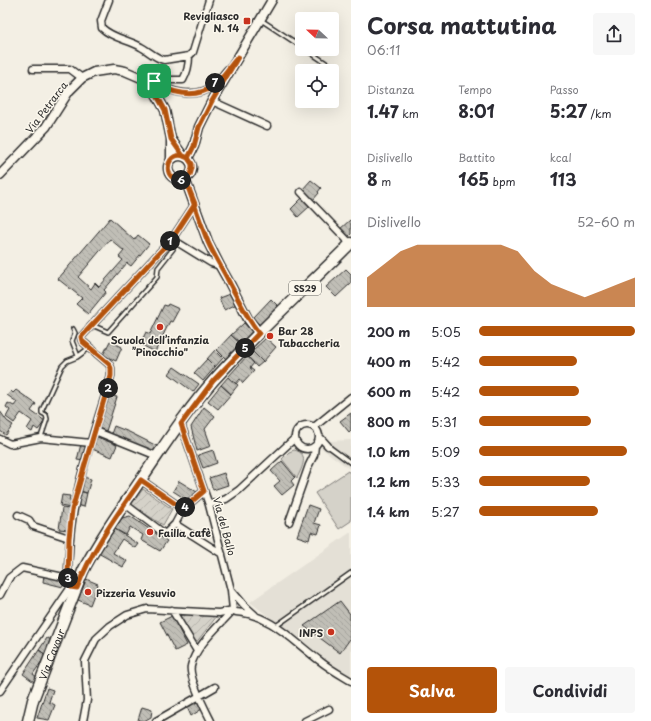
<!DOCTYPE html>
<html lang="it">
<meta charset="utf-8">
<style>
:root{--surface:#fff;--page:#f7f7f7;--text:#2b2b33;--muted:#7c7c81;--accent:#b45309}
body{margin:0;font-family:"Playpen Sans",sans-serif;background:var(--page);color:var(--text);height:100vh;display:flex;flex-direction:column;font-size:15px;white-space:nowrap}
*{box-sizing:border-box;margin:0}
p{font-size:13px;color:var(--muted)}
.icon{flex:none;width:22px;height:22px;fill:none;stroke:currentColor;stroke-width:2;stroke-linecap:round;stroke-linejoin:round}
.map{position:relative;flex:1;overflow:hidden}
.sheet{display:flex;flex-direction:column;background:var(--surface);width:300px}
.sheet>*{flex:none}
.needle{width:26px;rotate:292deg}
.tools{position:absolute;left:295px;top:12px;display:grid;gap:8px}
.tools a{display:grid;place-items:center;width:44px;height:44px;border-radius:4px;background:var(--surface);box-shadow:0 4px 16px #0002;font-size:20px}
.pin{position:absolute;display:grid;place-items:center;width:34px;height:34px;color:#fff;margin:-17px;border-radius:8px;box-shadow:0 2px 6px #0006}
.km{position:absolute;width:20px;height:20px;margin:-10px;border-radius:50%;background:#222;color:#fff;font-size:11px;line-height:20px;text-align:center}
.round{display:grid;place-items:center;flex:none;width:42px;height:42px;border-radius:4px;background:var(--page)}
.head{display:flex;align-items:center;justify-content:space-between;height:68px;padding:0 16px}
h1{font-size:22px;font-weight:700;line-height:30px}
.stats{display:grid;grid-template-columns:repeat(3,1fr);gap:6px;height:68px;padding:4px 16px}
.stats div{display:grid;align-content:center}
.stats b{font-size:17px;font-weight:700}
.stats small{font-size:11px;font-weight:400}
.stats p{font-size:11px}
.chart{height:112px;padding:8px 16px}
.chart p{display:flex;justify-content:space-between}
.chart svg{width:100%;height:72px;margin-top:4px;fill:var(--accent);opacity:.7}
.action{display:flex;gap:8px;margin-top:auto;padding:8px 16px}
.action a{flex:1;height:46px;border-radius:4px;background:var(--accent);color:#fff;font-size:16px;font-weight:700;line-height:46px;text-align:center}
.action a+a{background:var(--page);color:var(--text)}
ul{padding:0 16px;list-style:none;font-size:13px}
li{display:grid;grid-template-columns:64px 48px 1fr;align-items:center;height:30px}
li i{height:10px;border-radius:5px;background:var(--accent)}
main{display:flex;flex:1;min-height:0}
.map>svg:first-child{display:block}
.built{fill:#e4e0d6}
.park{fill:#d5d2c9;stroke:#807e7a}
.garden{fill:url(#garden-furrows);stroke:#807e7a}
.building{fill:url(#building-back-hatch);stroke:#2b2b2b;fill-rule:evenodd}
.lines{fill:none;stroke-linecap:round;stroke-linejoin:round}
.service-casing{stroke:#2b2b2b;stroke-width:6}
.minor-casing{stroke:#2b2b2b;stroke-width:9}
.tertiary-casing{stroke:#2b2b2b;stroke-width:11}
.primary-casing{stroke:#2b2b2b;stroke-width:13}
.service{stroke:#fbf7ec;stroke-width:3}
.minor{stroke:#fbf7ec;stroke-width:6}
.tertiary{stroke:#fbf7ec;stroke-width:8}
.primary{stroke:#fbf7ec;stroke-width:10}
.route-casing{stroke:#fff;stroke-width:8}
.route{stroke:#b45309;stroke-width:5}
.poi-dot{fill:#c8321e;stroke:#fbf7ec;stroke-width:1.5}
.labels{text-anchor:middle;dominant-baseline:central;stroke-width:3;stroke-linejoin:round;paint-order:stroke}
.shield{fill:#fbf7ec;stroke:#696865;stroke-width:1}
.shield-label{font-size:9px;font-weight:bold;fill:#2b2b2b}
.poi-label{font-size:10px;font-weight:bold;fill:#2b2b2b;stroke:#fbf7ec;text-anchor:start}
.street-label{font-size:10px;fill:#2b2b2b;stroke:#fbf7ec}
</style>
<main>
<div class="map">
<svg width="351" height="721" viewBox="0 0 351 721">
<defs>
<pattern id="garden-furrows" width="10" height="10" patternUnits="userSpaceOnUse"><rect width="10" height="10" fill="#d5d2c9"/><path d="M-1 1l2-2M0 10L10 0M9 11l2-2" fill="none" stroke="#b7b4ad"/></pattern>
<pattern id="building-back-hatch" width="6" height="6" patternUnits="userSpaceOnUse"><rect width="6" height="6" fill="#c0beb6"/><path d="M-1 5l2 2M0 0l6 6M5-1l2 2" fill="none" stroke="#a5a39d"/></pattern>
</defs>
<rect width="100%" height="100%" fill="#f3efe4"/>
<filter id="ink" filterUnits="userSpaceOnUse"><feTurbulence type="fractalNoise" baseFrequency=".025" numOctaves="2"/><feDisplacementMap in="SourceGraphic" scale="8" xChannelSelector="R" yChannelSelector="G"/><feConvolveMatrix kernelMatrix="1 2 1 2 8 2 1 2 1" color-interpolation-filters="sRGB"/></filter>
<g filter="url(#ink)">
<path class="built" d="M351 440V470L321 448 329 441Z
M351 532V676L319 656 250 602Z"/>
<path class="park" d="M294 450C310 453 302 468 297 478L282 459 289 452Z
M348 471 351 475V521L339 529 315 493Z"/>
<path class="garden" d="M143 489 172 509 163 525 131 505Z
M176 613 217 616 195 644Z"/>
<path class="building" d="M311 180 321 188 318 192 319 193 313 200 302 190Z
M302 198 310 206 298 217 291 209Z
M110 218 134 240 138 235 149 244 131 266 127 263 104 290 106 292 88 314 76 304 82 298 58 279ZM110 239 124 251 119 257 123 260 99 287 95 283 91 289 78 277Z
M350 220 351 222V234L347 238 339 230Z
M346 269 351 274V283L336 297 326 287Z
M232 293 237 304 224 310 219 298Z
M271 299 279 307 260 325 253 318Z
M168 304 179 309 172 322 170 321 155 352 140 344 146 332 150 334 164 305 167 306Z
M244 323 253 333 241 344 231 335Z
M231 335 241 344 226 359 217 350Z
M266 338 276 347 263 362 252 351Z
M110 341 122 347 116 361 103 355Z
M215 350 223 358 215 367 207 359Z
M252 351 263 362 257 367 247 356Z
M247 356 254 363 250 368 254 371 243 383 240 379 236 384 228 377Z
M207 359 215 367 203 381 194 373Z
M174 367 199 384 193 392 169 374Z
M228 377 238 385 231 394 221 385Z
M221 385 231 394 218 409 208 401Z
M16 390 36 404 31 411 45 421 38 430 34 427 32 432 27 429 32 421 21 413 14 423 6 417 10 410 6 407 8 403 14 406 17 402 7 395 11 391 13 393Z
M109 395 117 397 106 431 98 428Z
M204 407 215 416 205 429 211 446 197 451 191 427Z
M0 411 7 421 13 425 6 435 0 431Z
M351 413V430L349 432 340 421Z
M114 426 129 432 157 446 154 452 111 434Z
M97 437 117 445 112 457 92 449Z
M81 444 88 446 84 461 77 460Z
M213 450 217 463 203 468 198 455Z
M282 461 295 477 291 481 294 485 282 495 274 486 280 481 271 471Z
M224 473 228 485 213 490 209 478Z
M83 477 91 479 87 493 79 491Z
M179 481 197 492 190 502 173 491Z
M79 491 87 493 84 507 76 505Z
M62 495 70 496 69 501H72L71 508 60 506Z
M308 505 319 509 314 523 321 525 318 534 311 532 309 540 297 536Z
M62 508 70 509 68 530 59 529Z
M130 516 167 541 160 551 141 540 143 535 130 527 126 535 115 529 122 518Z
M115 529 138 544 135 548 122 539 113 553 127 561 123 567 98 553Z
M44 575 64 580 63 587 43 582Z
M86 579 98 584 90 605 78 600Z
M340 601 350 614V639L340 653 304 626Z
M172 616 187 645 175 651 160 622Z
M47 638 52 640 46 655 39 650Z
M39 650 46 655 33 674 37 677 34 682 23 674Z
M47 688 53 690 49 702 55 705 49 720 37 718Z
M198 701 202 709 191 716 187 707Z
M142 707 152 710 151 717 144 721 138 720Z"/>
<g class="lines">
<g class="service-casing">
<path id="service" d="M261 20 302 47
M305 49 332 67
M92 325 108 332 157 277 158 268 173 249 172 240
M73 329 75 333 72 341 78 356
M41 437 47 419 46 415 42 413V410L62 366 67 361 77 357 89 348
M328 446 351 463
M276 626 351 573"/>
</g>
<g class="minor-casing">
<path id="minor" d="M109 0 101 21 102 28C112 38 129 40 141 47 149 51 155 58 164 60L189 56
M33 69H70L82 78
M146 80H183C187 73 189 65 189 56L193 52 209 0
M154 81C170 93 196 99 213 86 219 81 223 74 228 69
M212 101 267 126
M301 192 346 239 350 245
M172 239 211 263 220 266
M181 424 209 505 231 590 233 610
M295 437a12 12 0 1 1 24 0a12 12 0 1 1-24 0Z
M314 427 351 397
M95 431 157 456
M319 436 328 446
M0 439 10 444 41 438 91 443
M125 504 165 534 175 524 183 509 141 480
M209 505 226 499 239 490 295 438
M183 509 204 491
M18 515 29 520 33 526 69 538
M289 522 309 465 314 455 315 446
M175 524 222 554
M71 587C67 576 68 565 69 554 71 493 94 434 111 376V368L109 364 82 341 81 337 172 239 195 204
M232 591 244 605 255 615
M0 595 9 578 22 568 68 578
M172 610 197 651
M233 610 236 612C270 614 294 642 320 661 330 669 341 675 351 681
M0 691 71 587
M83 721 87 700 85 661 96 639 110 626 127 615 147 609 219 613 233 610
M156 721 215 687
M211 721C206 711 188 677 191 666 195 646 220 625 233 610
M305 721 329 709"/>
</g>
<g class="tertiary-casing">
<path id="tertiary" d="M171 139 183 156
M168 168a12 12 0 1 1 24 0a12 12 0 1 1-24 0Z
M188 158 194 146 199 127 212 101 272 0
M0 175 46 127 69 91 82 78 94 72 114 69 125 71 146 80 155 92 165 110 171 139V160
M185 179 208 242 220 266 229 282 248 319 259 333"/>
</g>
<g class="primary-casing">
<g id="primary">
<path id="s1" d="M28 721 33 700 83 571C99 539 120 511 140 481 163 448 186 411 213 381 257 332 305 289 351 243"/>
</g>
</g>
<use href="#service" class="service"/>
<use href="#minor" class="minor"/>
<use href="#tertiary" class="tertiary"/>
<use href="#primary" class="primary"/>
</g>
</g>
<g class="lines" filter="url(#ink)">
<g class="route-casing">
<path id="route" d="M154 81 146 80 155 92 165 110 171 139 183 156 188 158 192 164V168L190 175 185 179 195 204 172 239 81 337 82 341 109 364 111 368V376L83 471 72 510 69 538 68 578 71 587 77 588C92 549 117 515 141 480L183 509 204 491 181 424 213 381 259 333C247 319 240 302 231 286 224 271 215 258 208 242 200 222 193 200 185 179 159 185 166 145 188 158L194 146 199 127 212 101 238 57C230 66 222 79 213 86 196 99 170 94 154 81"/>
</g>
<use href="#route" class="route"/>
</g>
<g class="poi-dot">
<rect x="243" y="17" width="8" height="8" rx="2"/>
<circle cx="160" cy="327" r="4"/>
<circle cx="270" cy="336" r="4"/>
<circle cx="150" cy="532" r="4"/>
<circle cx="88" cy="592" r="4"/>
<circle cx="331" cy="632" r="4"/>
</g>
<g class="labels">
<rect class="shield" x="289" y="281" width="32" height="14" rx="3"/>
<g class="shield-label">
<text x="305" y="288">SS29</text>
</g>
<g class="poi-label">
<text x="239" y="15" text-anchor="end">Revigliasco<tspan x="239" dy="12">N. 14</tspan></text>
<text x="278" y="330">Bar 28<tspan x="278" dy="12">Tabaccheria</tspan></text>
<text x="160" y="339" text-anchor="middle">Scuola dell’infanzia<tspan x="160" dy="12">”Pinocchio"</tspan></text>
<text x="158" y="532">Failla cafè</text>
<text x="96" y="592">Pizzeria Vesuvio</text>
<text x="323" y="632" text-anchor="end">INPS</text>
</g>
<g class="street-label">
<text transform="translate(46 107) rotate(-53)">Via Petrarca</text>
<text transform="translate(225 526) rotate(75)">Via del Ballo</text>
<text stroke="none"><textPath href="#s1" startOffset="71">Via Cavour</textPath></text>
</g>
</g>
</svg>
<div class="tools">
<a><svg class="needle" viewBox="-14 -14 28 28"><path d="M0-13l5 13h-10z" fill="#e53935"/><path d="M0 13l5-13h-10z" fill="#7c7c81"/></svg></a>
<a><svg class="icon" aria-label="locate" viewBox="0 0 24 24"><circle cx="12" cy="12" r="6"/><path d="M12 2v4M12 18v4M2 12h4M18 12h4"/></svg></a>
</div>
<div class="pin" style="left:154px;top:81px;background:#1e9e55"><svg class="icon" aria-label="arrive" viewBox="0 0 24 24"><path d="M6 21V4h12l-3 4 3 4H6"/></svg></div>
<b class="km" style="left:170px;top:241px">1</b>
<b class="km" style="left:108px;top:388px">2</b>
<b class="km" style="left:68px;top:578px">3</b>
<b class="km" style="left:185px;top:507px">4</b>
<b class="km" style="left:245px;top:348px">5</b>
<b class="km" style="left:181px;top:180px">6</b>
<b class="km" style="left:215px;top:83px">7</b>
</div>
<section class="sheet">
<div class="head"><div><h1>Corsa mattutina</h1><p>06:11</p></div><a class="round"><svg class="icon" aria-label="share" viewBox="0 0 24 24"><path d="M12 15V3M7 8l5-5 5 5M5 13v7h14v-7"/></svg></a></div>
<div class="stats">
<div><p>Distanza</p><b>1.47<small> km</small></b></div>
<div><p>Tempo</p><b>8:01</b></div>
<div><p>Passo</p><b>5:27<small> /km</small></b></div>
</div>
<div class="stats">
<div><p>Dislivello</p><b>8<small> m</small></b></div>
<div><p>Battito</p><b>165<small> bpm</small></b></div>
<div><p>kcal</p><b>113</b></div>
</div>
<div class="chart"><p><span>Dislivello</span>52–60 m</p>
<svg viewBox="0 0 160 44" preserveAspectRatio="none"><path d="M0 44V26L10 18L20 10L30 6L40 6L50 6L60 6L70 6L80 6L90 10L100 22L110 30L120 34L130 38L140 34L150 30L160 26V44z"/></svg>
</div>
<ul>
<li><b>200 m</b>5:05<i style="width:100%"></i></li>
<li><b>400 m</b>5:42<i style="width:63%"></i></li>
<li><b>600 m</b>5:42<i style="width:64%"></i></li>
<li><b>800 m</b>5:31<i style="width:72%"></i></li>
<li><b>1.0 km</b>5:09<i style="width:95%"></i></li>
<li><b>1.2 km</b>5:33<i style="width:71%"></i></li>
<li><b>1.4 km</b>5:27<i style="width:76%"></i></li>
</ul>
<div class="action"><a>Salva</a><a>Condividi</a></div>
</section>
</main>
